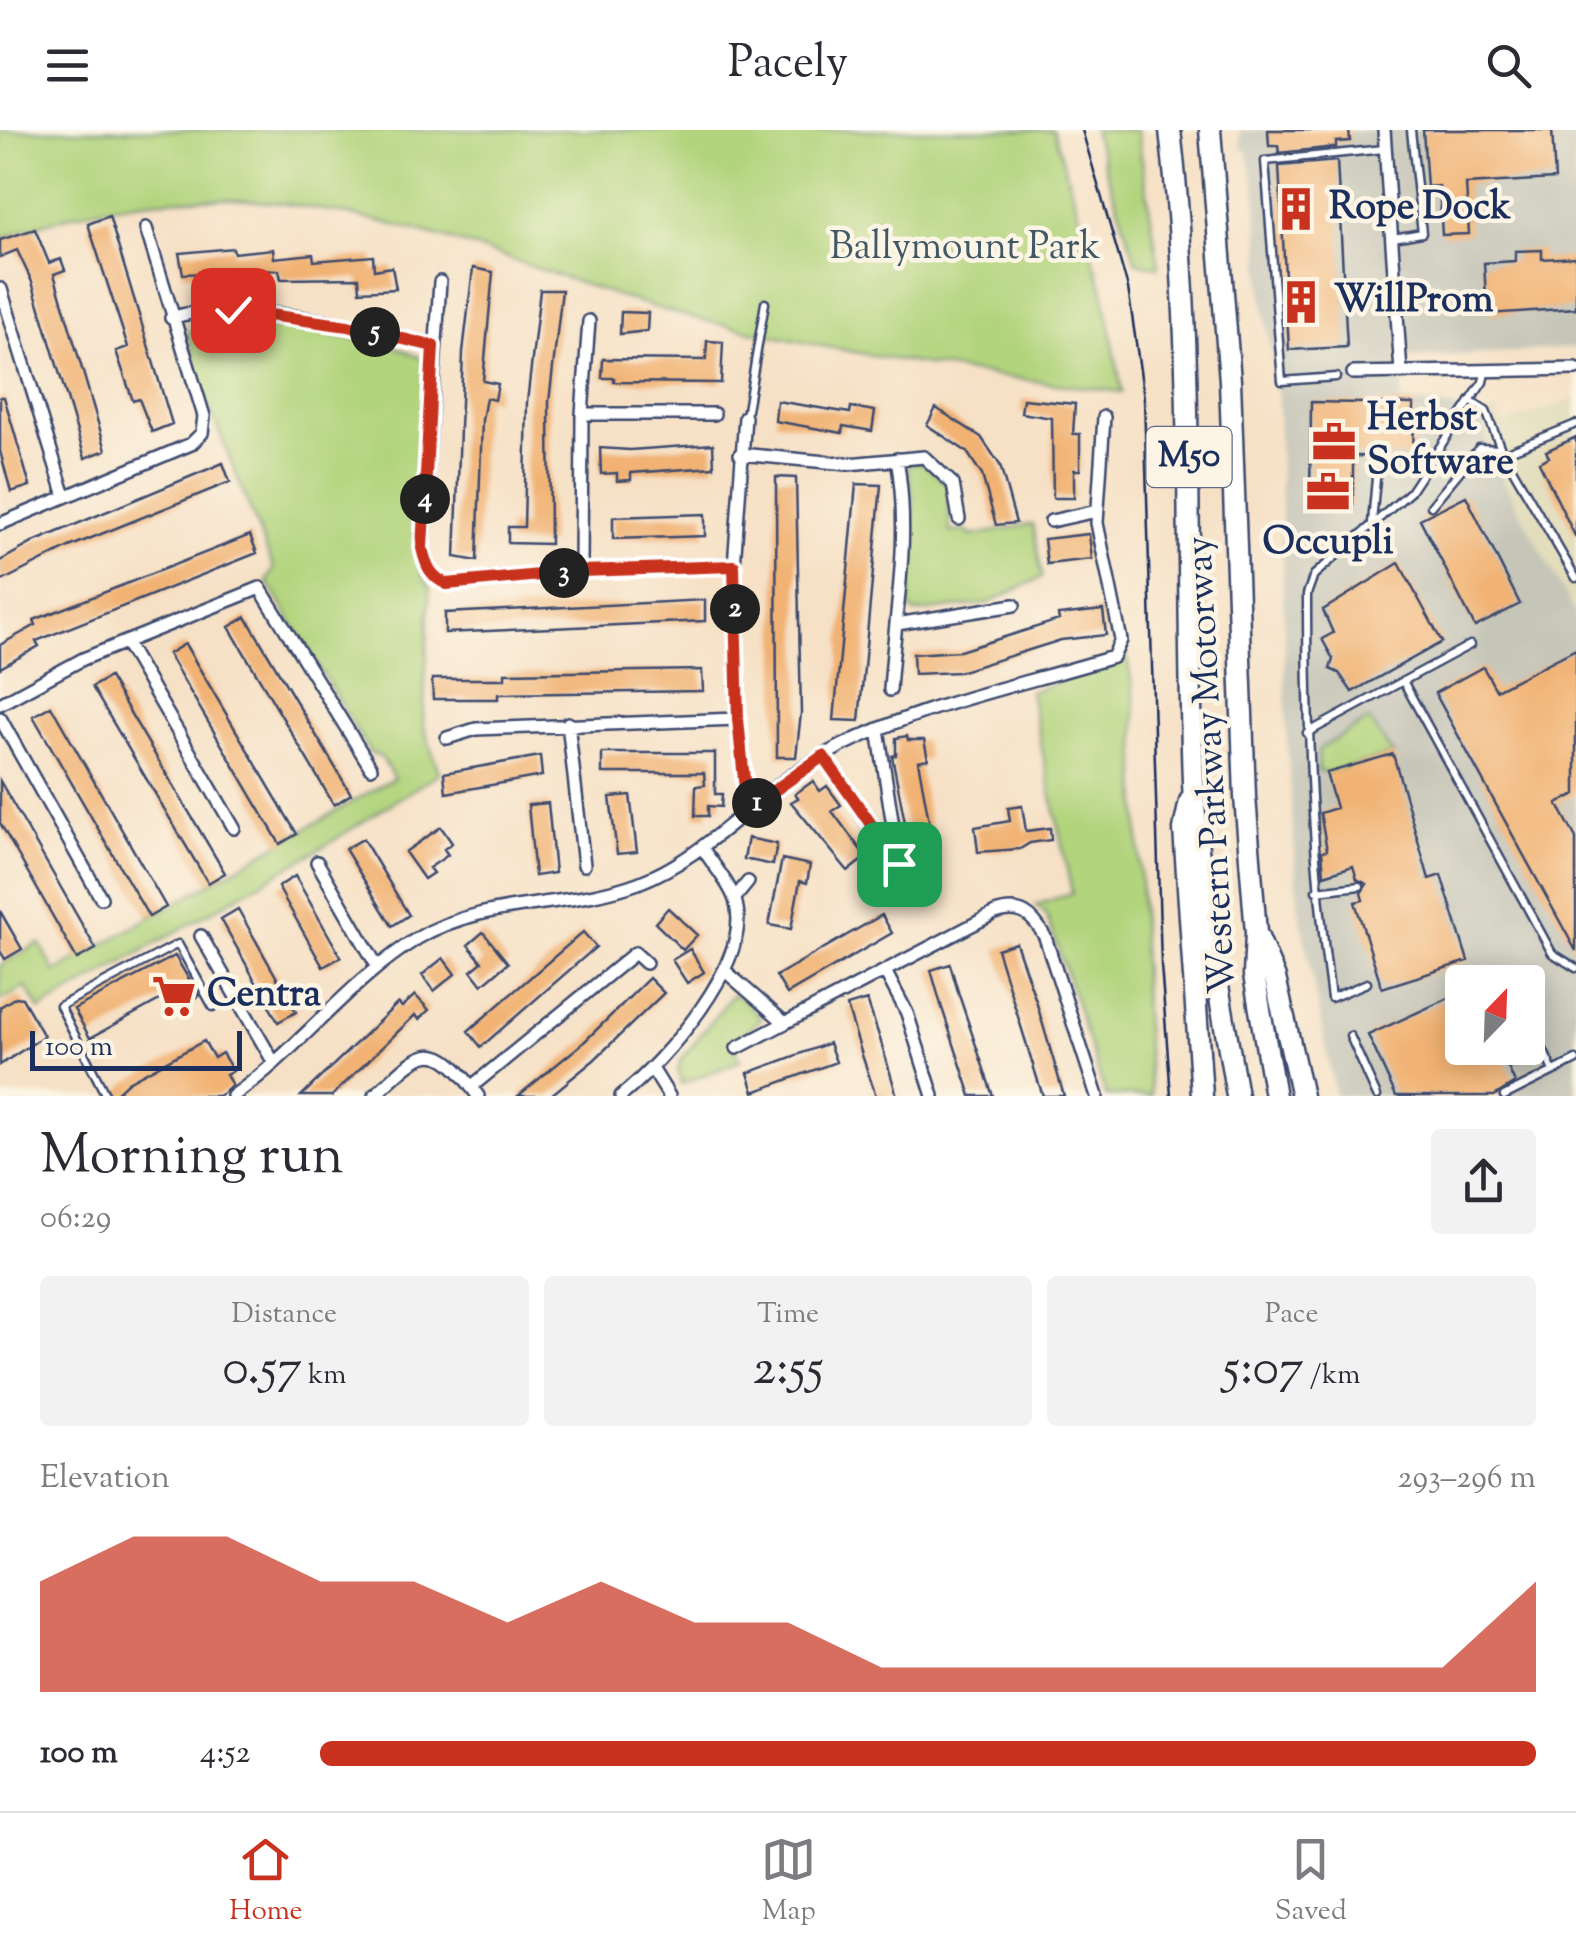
<!DOCTYPE html>
<meta charset="utf-8">
<style>
:root{--surface:#fff;--page:#f2f2f3;--text:#2b2b33;--muted:#7c7c81;--line:#e1e1e2;--accent:#c8321e}
body{margin:0;font-family:"Sorts Mill Goudy",serif;background:var(--page);color:var(--text);height:100vh;display:flex;flex-direction:column;font-size:38px;white-space:nowrap}
*{box-sizing:border-box;margin:0}
p{font-size:32px;color:var(--muted)}
.icon{flex:none;width:55px;height:55px;fill:none;stroke:currentColor;stroke-width:2;stroke-linecap:round;stroke-linejoin:round}
.map{position:relative;height:966px;overflow:hidden}
.side{display:flex;flex-direction:column;background:var(--surface);flex:1}
.side>*{flex:none}
.needle{width:65px;rotate:23deg}
.buttons{position:absolute;left:1445px;top:835px;display:grid;gap:20px}
.buttons a{display:grid;place-items:center;width:100px;height:100px;border-radius:10px;background:var(--surface);box-shadow:0 5px 25px #0003;font-size:50px}
.scale{position:absolute;left:30px;bottom:25px;width:212px;box-sizing:border-box;padding-left:10px;border:5px solid #1b2f5e;border-top:0;font-size:28px;line-height:35px;white-space:nowrap;color:#1b2f5e;-webkit-text-stroke:8px #fcf5e5;paint-order:stroke}
.pin{position:absolute;display:grid;place-items:center;width:85px;height:85px;color:#fff;margin:-42px;border-radius:20px;box-shadow:0 5px 15px #0006}
.km{position:absolute;width:50px;height:50px;margin:-25px;border-radius:50%;background:#222;color:#fff;font-size:28px;line-height:50px;text-align:center}
.round{display:grid;place-items:center;flex:none;width:105px;height:105px;border-radius:10px;background:var(--page)}
.summary{display:flex;align-items:center;justify-content:space-between;height:170px;padding:0 40px}
h1{font-size:55px;font-weight:600;line-height:75px}
.figures{display:grid;grid-template-columns:repeat(3,1fr);gap:15px;height:170px;padding:10px 40px}
.figures div{display:grid;align-content:center;border-radius:10px;background:var(--page);text-align:center}
.figures b{font-size:50px;font-weight:600}
.figures small{font-size:28px;font-weight:400}
.figures p{font-size:28px}
.chart{height:280px;padding:20px 40px}
.chart p{display:flex;justify-content:space-between}
.chart svg{width:100%;height:180px;margin-top:10px;fill:var(--accent);opacity:.7}
ul{padding:0 40px;list-style:none;font-size:32px}
li{display:grid;grid-template-columns:160px 120px 1fr;align-items:center;height:75px}
li i{height:25px;border-radius:12px;background:var(--accent)}
header{display:flex;justify-content:space-between;align-items:center;height:130px;padding:0 40px;background:var(--surface);font-size:45px;font-weight:600}
.tab-bar{display:flex;justify-content:space-around;align-items:center;height:140px;border-top:2px solid var(--line);background:var(--surface);font-size:28px;color:var(--muted)}
.tab-bar a{display:grid;justify-items:center;gap:5px}
.tab-bar .current{color:var(--accent)}
.map>svg:first-child{display:block}
.built{fill:#e1dcba}
.industrial{fill:#c5c5b8;fill-rule:evenodd}
.green{fill:#b2d47d;stroke:#66826e;stroke-width:2.5}
.building{fill:#f1b273}
.lines{fill:none;stroke-linecap:round;stroke-linejoin:round}
.service-casing{stroke:#3c4a6e;stroke-width:11}
.minor-casing{stroke:#3c4a6e;stroke-width:16}
.motorway-casing{stroke:#3c4a6e;stroke-width:25}
.service{stroke:#fff;stroke-width:6}
.minor{stroke:#fff;stroke-width:11}
.motorway{stroke:#fff;stroke-width:20}
.tram{stroke:#1b2f5e;stroke-width:2.5}
.route-casing{stroke:#fff;stroke-width:20}
.route{stroke:#c8321e;stroke-width:12}
.labels{text-anchor:middle;dominant-baseline:central;stroke-width:9;stroke-linejoin:round;paint-order:stroke}
.shield{fill:#fcf5e5;stroke:#5e6a86;stroke-width:2.5}
.shield-label{font-size:35px;font-weight:bold;fill:#1b2f5e}
.poi-label{font-size:38px;font-weight:bold;fill:#1b2f5e;stroke:#fcf5e5;text-anchor:start}
.park-label{font-size:38px;fill:#415866;stroke:#fcf5e5}
.street-label{font-size:38px;fill:#1b2f5e;stroke:#fcf5e5}
</style>
<header><svg class="icon" aria-label="menu" viewBox="0 0 24 24"><path d="M4 6h16M4 12h16M4 18h16"/></svg>Pacely<svg class="icon" aria-label="search" viewBox="0 0 24 24"><circle cx="10" cy="10" r="6"/><path d="M15 15l6 6"/></svg></header>
<div class="map">
<svg width="1576" height="966" viewBox="0 0 1576 966">
<rect width="100%" height="100%" fill="#fcf5e5"/>
<filter id="ink" filterUnits="userSpaceOnUse"><feTurbulence type="fractalNoise" baseFrequency=".01" numOctaves="2"/><feDisplacementMap in="SourceGraphic" scale="20" xChannelSelector="R" yChannelSelector="G"/><feConvolveMatrix kernelMatrix="1 2 1 2 8 2 1 2 1" color-interpolation-filters="sRGB"/></filter>
<filter id="wash" filterUnits="userSpaceOnUse"><feTurbulence type="fractalNoise" baseFrequency=".0048" numOctaves="4" result="noise"/><feDisplacementMap in="SourceGraphic" scale="40" xChannelSelector="R" yChannelSelector="G"/><feGaussianBlur stdDeviation="2.25" result="paint"/><feColorMatrix in="noise" values="0 0 0 0 0 0 0 0 0 0 0 0 0 0 0 0 0 1.4 0 .05"/><feComposite in="paint" operator="in"/></filter>
<g filter="url(#wash)">
<rect width="100%" height="100%" fill="#f6e1c6"/>
<path class="built" d="M1576 268V485L1498 339 1479 287 1496 280 1503 295Z"/>
<path class="industrial" d="M1239 0H1576V218L1409 228 1400 272 1452 277 1473 289 1479 287 1497 339 1576 485V966H1335L1298 775 1287 616 1278 270 1263 171 1256 62 1247 20H1241ZM1462 852H1528V918H1462Z"/>
<path class="green" d="M0 0H1053L1103 160 1122 262C978 246 831 221 690 187 606 166 527 132 444 108 290 64 152 47 0 109Z
M1093 0H1137L1159 137 1136 132Z
M221 187 392 215 426 230C423 273 401 431 430 457L423 594 439 643 323 717 40 880 26 857 0 871V835L40 813 55 842 394 648 381 627 370 623 267 451 274 439 202 259 188 203 200 192Z
M924 333 948 356 950 402 968 401 970 406 1033 394 1042 447 989 473 915 483 909 476 914 371 907 334Z
M1127 527 1135 571 1144 885 1151 966H1106L1054 806 1045 783 1036 775 1072 763 1030 562Z
M1369 590 1393 624 1326 643 1318 641 1319 619Z
M732 865 742 867 761 889 732 913 740 931 681 954 678 941 681 930Z"/>
<g id="blocks">
<path class="building" d="M1268 0H1349L1350 11 1336 12V17L1279 23 1278 16H1269Z
M1423 0H1552L1555 49 1466 54 1469 104 1442 105 1439 56 1427 57Z
M1337 31 1347 217 1289 220 1279 36Z
M109 86 172 294 152 302 139 269 133 271 116 221 128 217 88 94Z
M35 99 49 133 61 129 65 140 54 144 106 320 85 328 32 152 17 120 0 127V110Z
M233 118 234 123 273 119 274 128 313 124 314 131 373 126 374 140 392 137 396 159 360 161 359 148 281 149 279 140 183 144 179 123Z
M1542 120V129L1576 127V178L1487 184 1484 133 1515 131V121Z
M473 138 493 142 483 251 498 254 495 270 486 268 482 290 477 431 455 427 463 222Z
M540 160H562L549 272 550 414 508 413V397H524L527 272Z
M621 182 648 183 647 201 620 204Z
M707 211 723 212 721 253 614 252V248H602L603 229 706 230Z
M0 267H4L30 356 11 362 0 321Z
M1023 269 1075 274 1073 304H1080V340H1074V368H1053L1052 288 1021 283Z
M777 271 850 283 851 277 875 281 872 301 843 296 842 303 775 291Z
M1311 272 1414 274 1413 327 1353 326V374L1310 373Z
M936 278 981 307 1000 335 1016 393 996 395 982 345 967 322 927 295Z
M1576 307V408L1539 332 1549 327 1546 321Z
M713 314 714 337 631 343V350L617 351V343L601 344 600 318 630 320Z
M223 333 230 352 69 417 0 452V431L36 411Z
M776 347 796 348 801 583 796 627H777Z
M856 354 881 355 859 591 834 590Z
M1466 366 1520 474 1475 497 1420 389Z
M705 384V406L613 409V387Z
M1089 404 1092 429 1047 434 1044 409Z
M250 405 257 423 36 511 39 516 0 538V515L36 495 34 490Z
M1399 433 1442 512 1352 562 1339 543 1330 539 1333 529 1322 509 1333 503 1323 480Z
M705 470V491L445 503V483Z
M1103 480 1106 505 1061 510 959 542 914 544 913 524 960 521 1059 490 1058 485Z
M246 487 351 664 334 675 229 497Z
M185 514 297 704 280 714 168 524Z
M1576 519V664L1557 673 1576 708V821L1435 563 1483 537 1496 560Z
M702 540 703 561 498 564V569H433L432 549H505V543Z
M109 547 225 743 208 753 92 557Z
M51 576 166 777 149 787 33 586Z
M907 606 908 610H924L928 629 918 631 938 740 915 744 892 626 896 625V608Z
M602 623H715V664H722L721 677 708 676V686H695L696 656 705 655 704 643H602Z
M1393 624 1429 749 1441 745 1468 831 1382 858 1355 772 1363 770 1361 763 1367 754 1357 749 1353 736 1324 745 1322 721 1327 720 1320 683 1336 678 1326 643Z
M540 626 542 646 446 663 444 643Z
M0 651 96 819 77 829 0 693Z
M813 651 820 661 827 656 841 675 832 681 866 727 848 741 791 672 798 668 795 664Z
M630 665 637 722 617 724 610 667Z
M548 673 555 743 535 746 528 675Z
M1022 676 1026 701 1050 698 1051 710 1030 713 1020 719 978 722 975 697 1010 691 1008 678Z
M441 697 452 713 444 719 448 725 429 738 433 743 424 749 405 722Z
M748 708 777 714 773 735 744 729Z
M363 709 409 785 392 796 345 719Z
M782 729 810 735 807 753 800 751 791 799 769 795Z
M295 746 341 827 323 837 278 757Z
M668 778 697 805 683 820 655 793Z
M238 779 296 882 278 892 221 789Z
M0 781 22 819 5 829 0 821Z
M882 785 892 803 787 864 776 846Z
M483 802 508 833 482 855 471 841 482 832 468 815Z
M583 802 596 817 481 917 468 901Z
M1016 813 1036 871 1064 966H1043L1038 951 997 819Z
M690 819 704 842 687 853 672 830Z
M175 826 199 866 175 879 167 866 90 908 74 879Z
M443 828 455 844 434 861 422 845Z
M950 834 959 865 993 966H971L941 875 931 840Z
M649 848 664 863 594 930 550 966H518L583 913Z
M1462 862V918H1499L1515 953 1494 966H1396L1368 905Z
M415 865 429 880 419 889 415 885 332 966H301L398 873 402 877Z
M16 867 22 868 44 906 0 935V877Z
M867 870 880 909 897 966H876L863 928 847 876Z
M204 911 214 928 222 923 233 941 226 945 232 955 225 962 218 966H113L128 952Z
M829 913 836 932 754 962 748 943Z"/>
</g>
</g>
<g filter="url(#ink)">
<use href="#blocks" fill-opacity="0" stroke="#3c4a6e" stroke-width="2.5"/>
<g class="lines">
<g class="service-casing">
<path id="service" d="M1393 108 1422 103 1411 0
M1336 247 1282 251 1265 31 1384 19
M1470 271 1486 281 1501 319 1576 448
M746 286 765 173
M1507 322 1576 294
M1431 376 1479 318 1501 319
M1372 393 1376 348
M1403 551 1552 823 1576 838
M1307 603 1470 515
M1316 761 1360 756
M1367 853 1331 868C1312 733 1307 600 1307 464L1314 445 1410 362 1483 252 1485 243
M1528 887 1553 941
M1350 906 1377 966
M106 966 60 876 178 814 213 877
M1504 966 1576 930"/>
</g>
<g class="minor-casing">
<path id="minor" d="M1384 0 1401 242
M440 152 422 419C426 436 431 447 447 454L581 441 734 436
M1 159 64 363
M171 188C237 165 364 200 433 215
M1353 243 1576 239
M582 284H714
M745 287 734 436 737 589 747 680
M740 324 848 334 924 327 953 354 959 389
M1051 391 1097 381
M0 394 191 314 202 303 204 286 146 98
M581 441 582 284 589 191
M897 494 1014 475
M126 513 234 698
M890 560C895 480 911 409 897 329
M0 574 83 529 260 458 371 638
M0 588 101 768
M568 593 584 735
M447 608 476 599 737 589
M823 626 899 735 878 599
M317 732 377 836
M735 768 748 752
M201 806 274 933
M724 840 785 893 995 783C1020 774 1033 785 1045 807L1097 966
M885 841 907 883 933 966
M737 918 785 893
M653 940 669 966
M471 957 635 823 646 833
M233 966C300 919 348 851 418 808 485 768 568 779 638 753 708 727 755 664 819 628 908 577 1015 557 1113 527L1121 510 1097 393 1104 287
M374 966C423 920 434 904 478 966
M621 966C664 931 755 831 735 770 729 752 712 734 702 717"/>
</g>
<g class="motorway-casing">
<path id="motorway" d="M1170 0C1195 216 1185 434 1193 651 1197 756 1220 862 1237 966
M1210 0 1230 251 1245 667 1256 803 1254 845 1275 966
M1190 671 1184 699 1202 966
M1257 805 1275 848 1302 966"/>
</g>
<use href="#service" class="service"/>
<use href="#minor" class="minor"/>
<use href="#motorway" class="motorway"/>
<path class="tram" d="M1082 0 1128 158 1144 268 1161 835 1171 966"/>
</g>
</g>
<g class="lines" filter="url(#ink)">
<g class="route-casing">
<path id="route" d="M233 180 348 196 433 216 422 418C426 436 431 447 447 454L581 441 734 436 738 589 747 680 823 626 899 734"/>
</g>
<use href="#route" class="route"/>
</g>
<defs>
<g id="building-bare" transform="scale(3.45)"><path d="M-4-6H4V6H1V3H-1V6H-4ZM-2.5-4.3h1.7v1.8h-1.7ZM.8-4.3h1.7v1.8H.8ZM-2.5-1h1.7V.8h-1.7ZM.8-1h1.7V.8H.8Z" fill="#c8321e" stroke="#fcf5e5" stroke-width="2.5" paint-order="stroke"/></g>
<g id="office-bare" transform="scale(3.45)"><path d="M-6-3h4V-5.5h4V-3h4V5H-6ZM-1-4.5V-3h2v-1.5ZM-6 0V1H6V0Z" fill="#c8321e" stroke="#fcf5e5" stroke-width="2.5" paint-order="stroke"/></g>
<g id="supermarket-bare" transform="scale(3.45)"><path d="M-6-5.5h2.5l.6 2H6L4.5 2H-2.5L-4.4-4H-6ZM-1.5 3.2a1.3 1.3 0 1 0 .1 0ZM3 3.2a1.3 1.3 0 1 0 .1 0Z" fill="#c8321e" stroke="#fcf5e5" stroke-width="2.5" paint-order="stroke"/></g>
</defs>
<g fill-rule="evenodd">
<use href="#building-bare" x="1296" y="79"/>
<use href="#building-bare" x="1301" y="172"/>
<use href="#office-bare" x="1334" y="312"/>
<use href="#office-bare" x="1328" y="362"/>
<use href="#supermarket-bare" x="174" y="866"/>
</g>
<g class="labels">
<rect class="shield" x="1146.5" y="297" width="85" height="60" rx="8"/>
<g class="shield-label">
<text x="1189" y="327">M50</text>
</g>
<g class="poi-label">
<text x="1329" y="79">Rope Dock</text>
<text x="1334" y="172">WillProm</text>
<text x="1367" y="290">Herbst<tspan x="1367" dy="44">Software</tspan></text>
<text x="1328" y="414" text-anchor="middle">Occupli</text>
<text x="207" y="866">Centra</text>
</g>
<g class="park-label">
<text x="965" y="119">Ballymount Park</text>
</g>
<g class="street-label">
<text transform="translate(1213 635) rotate(-93)">Western Parkway Motorway</text>
</g>
</g>
</svg>
<div class="buttons">
<a><svg class="needle" viewBox="-14 -14 28 28"><path d="M0-13l5 13h-10z" fill="#e53935"/><path d="M0 13l5-13h-10z" fill="#7c7c81"/></svg></a>
</div>
<div class="scale">100 m</div>
<div class="pin" style="left:899px;top:734px;background:#1e9e55"><svg class="icon" aria-label="arrive" viewBox="0 0 24 24"><path d="M6 21V4h12l-3 4 3 4H6"/></svg></div>
<div class="pin" style="left:233px;top:180px;background:#d93025"><svg class="icon" aria-label="check" viewBox="0 0 24 24"><path d="M5 12l5 5 9-10"/></svg></div>
<b class="km" style="left:757px;top:673px">1</b>
<b class="km" style="left:735px;top:479px">2</b>
<b class="km" style="left:564px;top:443px">3</b>
<b class="km" style="left:425px;top:369px">4</b>
<b class="km" style="left:375px;top:202px">5</b>
</div>
<section class="side">
<div class="summary"><div><h1>Morning run</h1><p>06:29</p></div><a class="round"><svg class="icon" aria-label="share" viewBox="0 0 24 24"><path d="M12 15V3M7 8l5-5 5 5M5 13v7h14v-7"/></svg></a></div>
<div class="figures">
<div><p>Distance</p><b>0.57<small> km</small></b></div>
<div><p>Time</p><b>2:55</b></div>
<div><p>Pace</p><b>5:07<small> /km</small></b></div>
</div>
<div class="chart"><p><span>Elevation</span>293–296 m</p>
<svg viewBox="0 0 160 44" preserveAspectRatio="none"><path d="M0 44V17L10 6L20 6L30 17L40 17L50 27L60 17L70 27L80 27L90 38L100 38L110 38L120 38L130 38L140 38L150 38L160 17V44z"/></svg>
</div>
<ul>
<li><b>100 m</b>4:52<i style="width:100%"></i></li>
</ul>
</section>
<nav class="tab-bar">
<a class="current"><svg class="icon" aria-label="home" viewBox="0 0 24 24"><path d="M3 11l9-7 9 7M6 9v11h12V9"/></svg>Home</a>
<a><svg class="icon" aria-label="map" viewBox="0 0 24 24"><path d="M3 6l6-2 6 2 6-2v14l-6 2-6-2-6 2zM9 4v14M15 6v14"/></svg>Map</a>
<a><svg class="icon" aria-label="saved" viewBox="0 0 24 24"><path d="M7 4h10v16l-5-4-5 4z"/></svg>Saved</a>
</nav>
